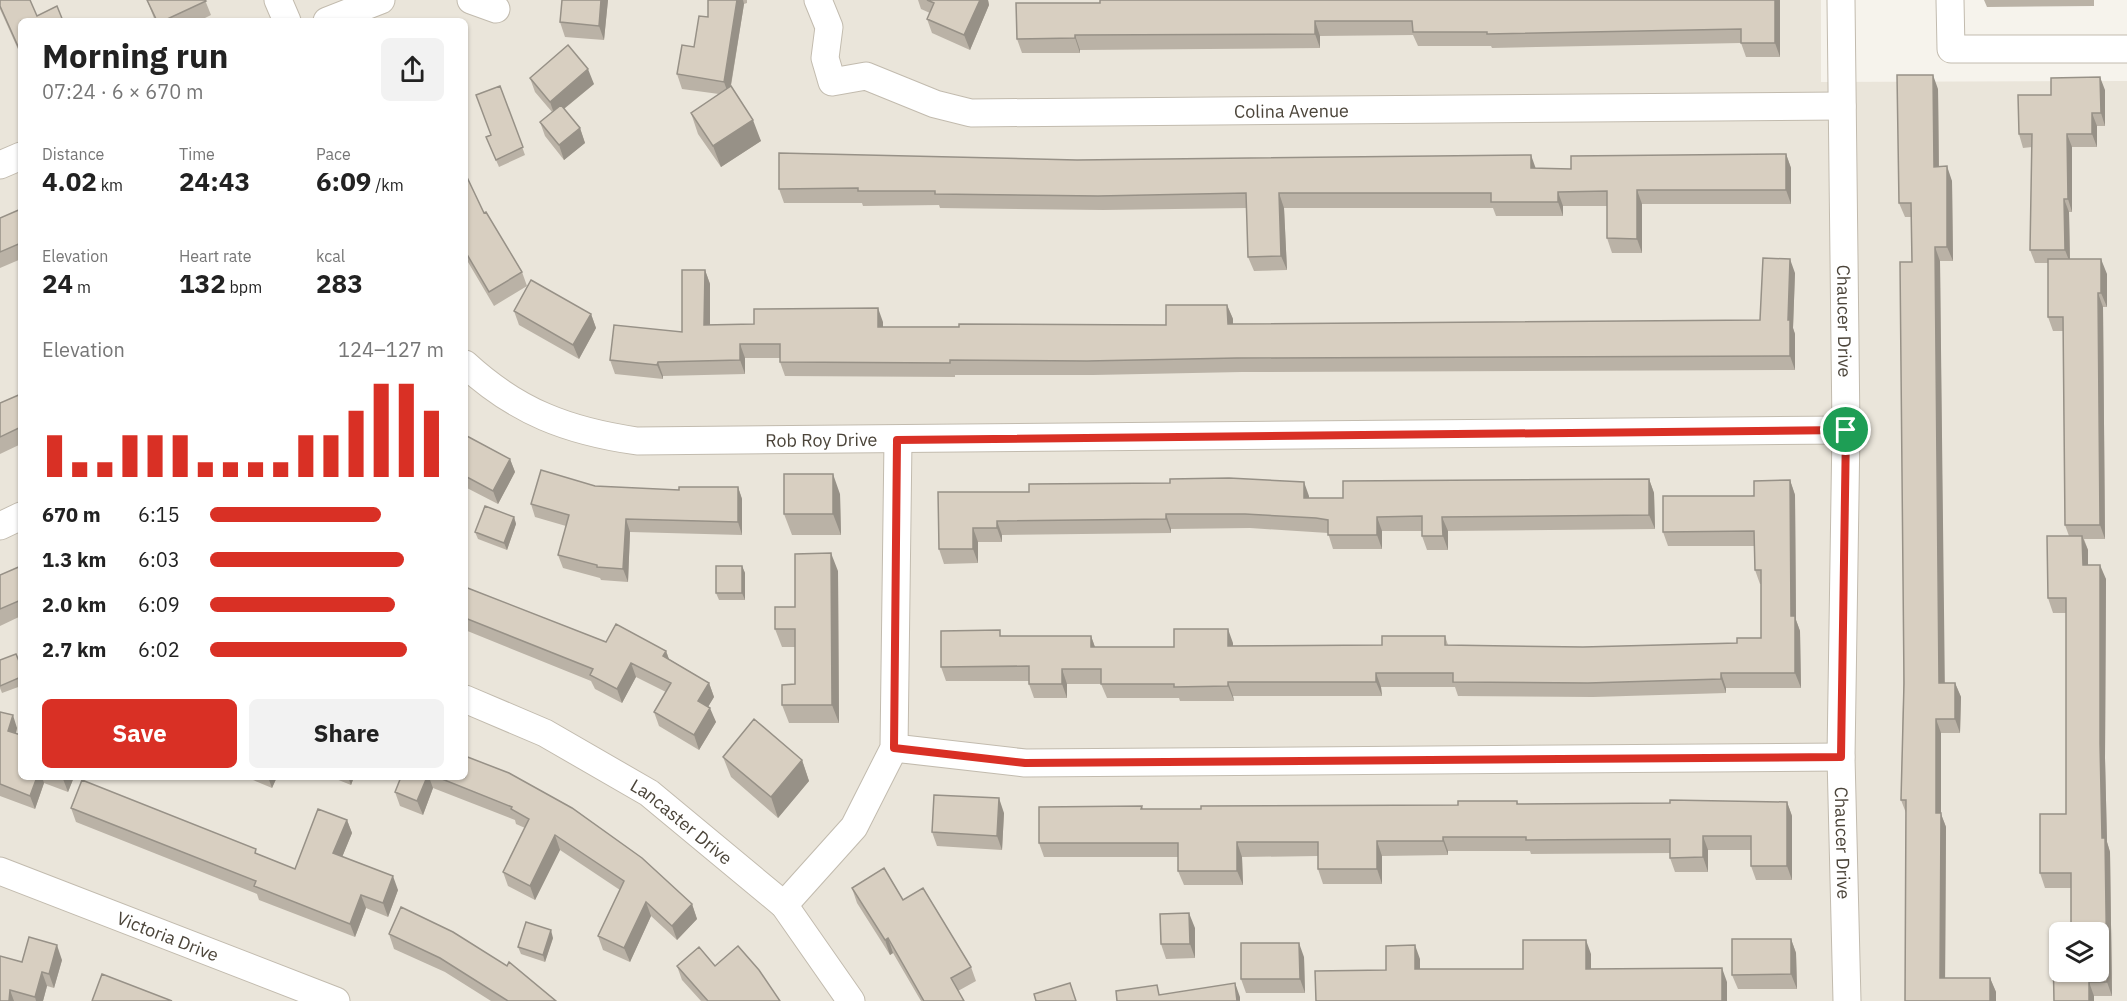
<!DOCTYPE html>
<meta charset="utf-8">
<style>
:root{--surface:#fff;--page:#f2f2f2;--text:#222;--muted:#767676;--accent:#d93025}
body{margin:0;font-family:"IBM Plex Sans",sans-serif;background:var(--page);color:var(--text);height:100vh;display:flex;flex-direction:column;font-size:22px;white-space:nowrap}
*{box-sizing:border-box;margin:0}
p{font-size:20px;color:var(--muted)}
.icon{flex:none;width:33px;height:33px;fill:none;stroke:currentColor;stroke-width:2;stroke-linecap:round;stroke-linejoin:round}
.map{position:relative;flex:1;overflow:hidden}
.panel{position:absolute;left:18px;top:18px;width:450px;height:762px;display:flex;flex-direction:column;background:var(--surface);border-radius:9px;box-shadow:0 2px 4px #0004}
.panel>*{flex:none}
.buttons{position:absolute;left:2049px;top:922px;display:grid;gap:12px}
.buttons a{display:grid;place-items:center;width:60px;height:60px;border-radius:9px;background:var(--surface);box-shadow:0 2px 4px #0004;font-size:30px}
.pin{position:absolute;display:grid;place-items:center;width:51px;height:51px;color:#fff;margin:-26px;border:3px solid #fff;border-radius:50%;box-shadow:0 2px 6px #0007}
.round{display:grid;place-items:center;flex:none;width:63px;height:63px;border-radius:9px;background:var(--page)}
.headline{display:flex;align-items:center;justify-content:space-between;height:102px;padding:0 24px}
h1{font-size:33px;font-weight:700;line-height:45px}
.stats{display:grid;grid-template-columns:repeat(3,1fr);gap:9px;height:102px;padding:6px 24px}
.stats div{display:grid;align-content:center}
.stats b{font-size:26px;font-weight:700}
.stats small{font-size:16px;font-weight:400}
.stats p{font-size:16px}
.chart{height:168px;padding:12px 24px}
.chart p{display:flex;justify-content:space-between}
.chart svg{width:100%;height:108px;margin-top:6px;stroke:var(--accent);stroke-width:6}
.action{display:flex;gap:12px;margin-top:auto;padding:12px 24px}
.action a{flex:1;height:69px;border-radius:9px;background:var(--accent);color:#fff;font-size:24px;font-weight:700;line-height:69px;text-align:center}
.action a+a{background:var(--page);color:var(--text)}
ul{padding:0 24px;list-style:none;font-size:20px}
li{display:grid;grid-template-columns:96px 72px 1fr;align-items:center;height:45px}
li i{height:15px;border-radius:8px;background:var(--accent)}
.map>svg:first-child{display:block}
.residential{fill:#eae5da;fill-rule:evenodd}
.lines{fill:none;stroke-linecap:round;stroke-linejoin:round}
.minor-casing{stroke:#c2bbae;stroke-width:29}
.minor{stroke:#fff;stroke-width:27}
.wall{fill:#bab2a6}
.shaded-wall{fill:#979187}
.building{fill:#d8cfc1;stroke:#979187;stroke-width:1.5}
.route-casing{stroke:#fff;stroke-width:12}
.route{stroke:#d93025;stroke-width:8}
.labels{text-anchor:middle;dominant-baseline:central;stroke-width:4.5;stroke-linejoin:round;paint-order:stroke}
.street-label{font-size:18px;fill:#4b4439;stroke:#fff}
</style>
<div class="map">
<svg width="2127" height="1001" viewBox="0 0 2127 1001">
<rect width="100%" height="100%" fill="#f6f3ec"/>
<path class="residential" d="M0 0H1821V82L2127 81V1001H0ZM21 21H465V777H21ZM2060 933H2098V972H2060Z"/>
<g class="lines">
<g class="minor-casing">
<g id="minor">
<path d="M278 0 287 21"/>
<path d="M471 0 496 9"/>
<path id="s1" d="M818 0 829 27 825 58 832 82 866 76 935 104 971 113 1842 106"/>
<path id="s2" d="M1841 0 1846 430 1841 757 1847 1001"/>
<path d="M1950 0 1951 49H2127"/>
<path d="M327 21 381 0"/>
<path d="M0 165 21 156"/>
<path id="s3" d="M465 364C517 412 568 431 637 441L1846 430"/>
<path d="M0 526 21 516"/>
<path id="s4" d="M465 699 545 733 649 793 784 905 851 1001"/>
<path d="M894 748 1025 763 1841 757"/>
<path id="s5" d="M0 871 336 1001"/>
<path d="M784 905 854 827 894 748 898 440"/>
</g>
</g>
<use href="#minor" class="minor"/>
</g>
<path class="wall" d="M0 0 37 16 21 21V56L0 9Z
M147 0H205L211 15 199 21H155Z
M562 0H608L604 40 565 37 560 22Z
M708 0H747V3L744 4 731 86 761 141 721 167 698 134 691 113 719 94 682 89 677 74 694 47 708 17Z
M918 0H988L989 5 970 50 932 33 927 19 930 13 921 9Z
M1100 0H1780V57H1746L1741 43 1492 48 1491 46H1418L1413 35 1320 36V48L1080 50V53H1022L1017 39 1100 3Z
M1984 0H2094V6L1987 7Z
M530 78 594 84 564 109 580 128 585 143 564 160 545 136 540 122 552 112 535 92Z
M500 86 525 155 499 167 486 137 491 135Z
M1938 89 1939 167 1952 181 1953 261H1940L1944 683H1955L1961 697 1960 733H1941V814L1946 827 1945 978H1990L1996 992V1001H1905L1906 813 1901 800 1912 262 1911 217H1905L1899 203Z
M2105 90V126H2097V147H2072V212H2069L2070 259 2107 274V307H2103L2105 539H2084L2088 550V565L2106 579 2105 758 2107 842 2110 852 2112 996H2094L2054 1001 2098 972 2071 888H2045L2040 873 2066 814V613H2053L2048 598 2069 536 2065 525 2063 331H2053L2048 317V263H2035L2030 250 2032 147 2023 148 2019 134 2051 95Z
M1786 154 1791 168V204H1642V253H1612L1607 238V206H1563V216H1496L1493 208H1284L1287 270 1254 271 1248 257 1247 208 1103 210 940 208 939 205 863 206 862 203H784L779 189 1077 160 1571 169Z
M465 173 484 213 522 272 527 286 494 306 465 257Z
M21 209V259L0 268V218Z
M705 270 710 284V325L883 322V327L1166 325 1227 305 1233 319V324L1760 320 1795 273 1793 328 1795 334V370L1242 372 1093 375H955V377L785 376 780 362V358H745V374L663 376V379L615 374 610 360 682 332Z
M514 311 591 314 596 328 579 359 519 325Z
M21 394V444L0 454V403Z
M465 435 510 459 515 472 498 504 465 487Z
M1649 479 1654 493 1655 529 1448 531V550H1427L1422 536V531H1382V549H1333L1328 533 1250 528 1171 529V533L1002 535V542H978V563L944 564 939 549 938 492 1309 496V498H1343Z
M1790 480 1795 495 1796 620 1800 631 1801 688H1726V693L1593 697 1458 696 1455 687H1381L1382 696H1233L1234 701H1180L1179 698H1107L1101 684H1067V698H1034L1029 684V681H946L941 667 1002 636H1091L1095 647H1174L1233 643V646L1382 645 1445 636 1448 645 1583 647 1737 643 1761 638V584H1760L1755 570 1754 546H1668L1663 532Z
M595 486 679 490 738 487 742 499V535L630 532 628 582 601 580 600 578 563 568 558 555 566 526 535 517 531 504Z
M840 494 841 535H792L784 514Z
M514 517 516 524 507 550 478 539 475 532Z
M21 566V616L0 626V575Z
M742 566 745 573V600H719L716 593Z
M838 571 839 723H789L782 705 795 684V647H782L775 629 795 607Z
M465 587 606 642 666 651 669 659 709 683 714 697 708 707 716 722 699 750 659 726 654 712 666 692 636 677 622 703 595 689 591 681 465 630Z
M0 660 21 666V686L2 693 0 688Z
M0 712 17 728 16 734 21 777H74L68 792 44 783 35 809 0 796Z
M723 757 802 760 809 781 778 818 731 777Z
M246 777H277L272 788Z
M331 777H354L351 785Z
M401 777H465L692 904 697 919 677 940 651 916 630 962 603 950 598 936 620 890 560 850 535 900 508 886 503 872 525 828 516 824 515 820 433 788 423 815 400 806 395 792Z
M1517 801 1518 804 1787 802 1792 816V880H1756L1751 866V850H1708V872H1675L1670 858V853L1531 854 1530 851H1448V855L1382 856V884H1323L1318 869V856L1242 857 1243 885H1184L1178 871V857H1044L1039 843 1142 806 1143 809H1201L1458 805Z
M71 808 258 854 295 869 347 820 352 833 342 857 398 890 388 917 366 908 355 937 259 900 257 894 76 822Z
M1004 813 1002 850 937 846 932 832Z
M852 888 903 900 971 967 976 981 958 991 964 1001H921L893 953 890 955 857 903Z
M1195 928V958L1166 959 1161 944Z
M389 934 556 1001H491L445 972 394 949Z
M553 938 545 962 521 954 518 947Z
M1791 939 1796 953 1797 989H1738L1732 975Z
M1304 957 1305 993H1246L1241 979Z
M62 960 54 988 47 986 43 1001H0L22 962Z
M677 966H715L780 1001H701L682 980Z"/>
<path class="shaded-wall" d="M601 0H608L604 40 599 26Z
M737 0H743L744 4 729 96 724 82Z
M980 0H988L989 5 970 50 964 35Z
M1775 0H1780V57L1775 43Z
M1315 21 1320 36V48L1315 34Z
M1075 35 1080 50V53L1075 38Z
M588 69 594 84 555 116 550 102Z
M1933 75 1938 89 1939 181 1934 167Z
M2100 77 2105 90V126L2101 113Z
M2092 113 2097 126V147L2092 134Z
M753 120 761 141 721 167 713 146Z
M580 128 585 143 564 160 559 145Z
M2067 134 2072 147V212L2068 199Z
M1786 154 1791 168V204L1786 190Z
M1531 155 1536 169 1531 168Z
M1947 166 1952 181 1953 261 1947 247Z
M1637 190 1642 204V253L1637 239Z
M1558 192 1563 206V216L1558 202Z
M1279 193 1284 208 1287 270 1281 256Z
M2064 199 2069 212 2070 263 2065 250Z
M1935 247 1940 261 1945 697 1939 683Z
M1790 259 1795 273 1793 328 1795 334V370L1790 356 1788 320Z
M2101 259 2107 274V307L2101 293Z
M705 270 710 284V339L704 325Z
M2098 293 2103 307 2105 539 2100 525Z
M1227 305 1233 319V338L1228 324Z
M878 308 883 322V341L878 327Z
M591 314 596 328 579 359 573 345Z
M740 344 745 358V374L740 360Z
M658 362 663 376V379L657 365Z
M510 459 515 472 498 504 493 491Z
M833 474 840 494 841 535 833 514Z
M1649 479 1654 493 1655 529 1649 515Z
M1790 480 1795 495 1796 620 1800 631 1801 688 1795 673 1791 616Z
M1304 482 1309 496V512L1304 498Z
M738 487 742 499V535L738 522Z
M1166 514 1171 529V533L1166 519Z
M514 517 516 524 507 550 504 543Z
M1377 517 1382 531V549L1377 535Z
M1442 517 1448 531V550L1443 536Z
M626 519 630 532 628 582 623 569Z
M997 521 1002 535V542L997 528Z
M973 528 978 542V563L973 549Z
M2082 536 2088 550V579L2083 565Z
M831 553 838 571 839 723 832 705Z
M2100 565 2106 579 2105 758 2107 842 2110 852 2112 996 2107 982 2102 838 2100 744Z
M742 566 745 573V600L742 593Z
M1228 629 1233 643V660L1228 646Z
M1091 636 1096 650 1091 647Z
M666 651 671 665 663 656Z
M631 663 636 677 622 703 617 689Z
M1062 669 1067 684V698L1062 684Z
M1376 673 1381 687 1382 696 1376 682Z
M1721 673 1726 688V693L1721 679Z
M1228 682 1233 696 1234 701 1228 686Z
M709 683 714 697 703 715 698 701Z
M1955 683 1961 697 1960 733 1955 719Z
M710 708 716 722 699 750 694 735Z
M13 715 17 728 13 744 8 731Z
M1936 719 1941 733V814L1946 827 1945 992 1940 978 1936 813Z
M802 760 809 781 778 818 771 797Z
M37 777H42L44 783 35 809 30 796Z
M64 777H74L68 792 63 779Z
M268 777H277L272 788Z
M348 777H354L351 785Z
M427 777H429L433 788 423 815 417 801Z
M999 798 1004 813 1002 850 997 836Z
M1787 802 1792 816V880L1787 866Z
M347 820 352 833 338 867 333 853Z
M555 835 560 850 535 900 530 886Z
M1703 836 1708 850V872L1703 857Z
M1443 837 1448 851V855L1443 841Z
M1377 841 1382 856V884L1377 869Z
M1237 842 1242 857 1243 885 1237 871Z
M393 876 398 890 388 917 383 903Z
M361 895 366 908 355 937 350 924Z
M646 902 651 916 630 962 624 948Z
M692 904 697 919 677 940 672 926Z
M1189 913 1195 928V958L1190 944Z
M551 930 553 938 545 962 543 955Z
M888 938 893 953 890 955 885 940Z
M1791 939 1796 953 1797 989 1791 974Z
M1586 940 1591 954V983L1586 969Z
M1299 943 1304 957 1305 993 1300 979Z
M57 945 62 960 54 988 49 974Z
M1415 945 1420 959V984L1415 969Z
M1722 968 1727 982V1001H1722Z
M42 972 47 986 43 1001H36L35 997Z
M1990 978 1996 992V1001H1990Z
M2089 982 2094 996V1001H2089Z
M1235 983 1240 997V1001H1237Z
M10 990 14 1001H9Z"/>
<path class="building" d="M0 0H30L37 16 57 6 63 21H21V53L0 6Z
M147 0H205L206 1 163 21H157Z
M562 0H601L599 26 560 22Z
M708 0H737L724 82 677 74 682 45 694 47 699 16 708 17Z
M927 0H980L964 35 927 19 934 3Z
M1100 0H1775V43H1741V29L1487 34V32H1413L1412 21H1315V34L1075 35V38L1017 39 1016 3H1100Z
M568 45 588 69 550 102 530 78Z
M1897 75H1933L1934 167 1947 166V247H1935L1939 683H1955V719H1936V813H1941L1940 978H1990V1001H1905L1906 800H1901L1904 683 1900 262H1912L1911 203H1899Z
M2100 77 2101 113H2092V134H2067L2068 199H2064L2065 250H2030L2032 134H2019L2018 95H2051V78Z
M500 86 523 147 496 160 486 137 491 135 476 95Z
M731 86 753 120 713 146 691 113Z
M561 105 580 128 559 145 540 122Z
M779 153 1077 160 1531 155V168L1571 169V156L1786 154V190H1637V239L1607 238V191L1558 192V202H1491V193H1279L1281 256 1248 257 1246 193 1098 196 935 194V191H858V188L779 189Z
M465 173 484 213 486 212 522 272 489 292 465 251Z
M21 209V243L0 252V218Z
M1763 258 1790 259 1788 320H1790V356L1237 358 1087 361 950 360V363L780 362V344H740V360L658 362 657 365 610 360 614 325 682 332V270H705L704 325 754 324V309L878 308V327H959V324L1166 325V305H1227L1228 324 1760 320Z
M2048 259H2101V293H2098L2100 525H2065L2063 317H2048Z
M531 280 591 314 573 345 514 311Z
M21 394V427L0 437V403Z
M465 435 510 459 493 491 465 476Z
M541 470 595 486 679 490V487H738V522L626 519 623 569 597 567V565L558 555 569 515 531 504Z
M784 474H833V514H784Z
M1229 478 1304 482V498H1343V481L1649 479V515L1442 517 1443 536H1422V516L1377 517V535H1328V520L1316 518 1245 514H1166V519L997 521V528H973V549H939L938 492H1029V484L1170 483V479Z
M1790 480 1791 616H1795V673H1721V679L1588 683 1453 682V673H1376V682H1228V686L1174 687V684H1101V669H1062V684H1029V666L941 667V631L1000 630V636H1091V647H1174V629H1228V646L1382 645V636H1445V645L1583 647 1737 643V638H1761V570H1755L1754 531 1663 532V496H1754V481Z
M485 506 514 517 504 543 475 532Z
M2047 536H2082L2083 565H2100V744L2102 838H2105L2107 982H2089V1001H2054L2053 949H2060V972H2098V933H2071V873H2040V814H2066V598H2048Z
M831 553 832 705H782V685L795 684V629H775V607H795V554Z
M21 566V600L0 609V575Z
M716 566H742V593H716Z
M465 587 606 642 616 624 666 651 663 656 709 683 698 701 710 708 694 735 654 712 671 683 631 663 617 689 590 675 593 669 465 618Z
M16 654 21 666V677L0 686V660Z
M0 712 13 715 8 731 21 735V777H37L30 796 0 784Z
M754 719 802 760 771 797 723 757Z
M465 756 509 773 572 808 642 858 692 904 672 926 646 902 624 948 598 936 624 881 555 835 530 886 503 872 529 819 511 809 512 807 437 777H465Z
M401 777H427L417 801 395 792Z
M82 780 256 849 255 853 295 869 318 809 347 820 333 853 393 876 383 903 361 895 350 924 254 886 256 881 71 808Z
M934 795 999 798 997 836 932 832Z
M1670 800 1787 802V866H1751V836H1703V857L1670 858V839L1526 840V837H1443V841H1377V869H1318V842H1237V871H1178V843H1039V807L1142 806 1141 809H1201V806L1458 805V801H1517V804L1670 803Z
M884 868 903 900 923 888 971 967 951 978 964 1001H924L888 938 885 940 852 888Z
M401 907 453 932 507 966 509 962 556 1001H508L440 958 389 934Z
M1189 913 1190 944H1161L1160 914Z
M526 922 551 930 543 955 518 947Z
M29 937 57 945 49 974 42 972 35 997 10 990 9 1001H0V956L22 962Z
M1732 939H1791V974L1732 975Z
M1523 940H1586V969L1722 968V1001H1316L1315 971 1386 970V946L1415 945V969H1523Z
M1241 943H1299L1300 979H1241Z
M738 946 759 970 780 1001H708L677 966 699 947 715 966Z
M102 974 172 1001H92Z
M1070 983 1076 1001H1036L1034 994Z
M1235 983 1237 1001H1117L1116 991 1157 985 1159 995Z"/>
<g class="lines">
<g class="route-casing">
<path id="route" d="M1846 430 1841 757 1025 763 894 748 897 440Z"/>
</g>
<use href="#route" class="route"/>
</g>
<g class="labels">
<g class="street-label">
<text stroke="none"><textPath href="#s1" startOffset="552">Colina Avenue</textPath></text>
<text stroke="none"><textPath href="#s2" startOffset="321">Chaucer Drive</textPath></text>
<text stroke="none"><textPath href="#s3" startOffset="376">Rob Roy Drive</textPath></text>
<text stroke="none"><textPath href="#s4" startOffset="250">Lancaster Drive</textPath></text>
<text stroke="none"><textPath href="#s2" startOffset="843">Chaucer Drive</textPath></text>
<text stroke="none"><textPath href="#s5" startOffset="180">Victoria Drive</textPath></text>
</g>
</g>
</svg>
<div class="buttons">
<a><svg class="icon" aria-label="layers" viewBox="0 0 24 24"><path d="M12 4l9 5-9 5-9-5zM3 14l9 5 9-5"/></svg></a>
</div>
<div class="pin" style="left:1846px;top:430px;background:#1e9e55"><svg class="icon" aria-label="arrive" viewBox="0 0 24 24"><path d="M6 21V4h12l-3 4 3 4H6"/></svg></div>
<section class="panel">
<div class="headline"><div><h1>Morning run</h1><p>07:24 · 6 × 670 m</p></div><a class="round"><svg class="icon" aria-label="share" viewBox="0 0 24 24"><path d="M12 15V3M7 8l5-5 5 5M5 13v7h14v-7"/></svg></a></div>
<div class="stats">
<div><p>Distance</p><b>4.02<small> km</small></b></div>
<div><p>Time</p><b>24:43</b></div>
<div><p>Pace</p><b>6:09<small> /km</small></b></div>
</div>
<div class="stats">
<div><p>Elevation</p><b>24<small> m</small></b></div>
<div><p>Heart rate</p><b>132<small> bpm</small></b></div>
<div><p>kcal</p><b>283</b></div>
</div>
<div class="chart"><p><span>Elevation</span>124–127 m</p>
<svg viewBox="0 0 160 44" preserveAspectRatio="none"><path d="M5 44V27M15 44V38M25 44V38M35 44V27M45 44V27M55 44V27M65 44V38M75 44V38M85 44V38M95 44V38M105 44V27M115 44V27M125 44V17M135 44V6M145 44V6M155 44V17"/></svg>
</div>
<ul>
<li><b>670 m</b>6:15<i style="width:73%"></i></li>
<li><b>1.3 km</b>6:03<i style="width:83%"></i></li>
<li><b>2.0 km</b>6:09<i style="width:79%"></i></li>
<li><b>2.7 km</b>6:02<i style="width:84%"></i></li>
</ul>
<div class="action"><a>Save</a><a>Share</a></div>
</section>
</div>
